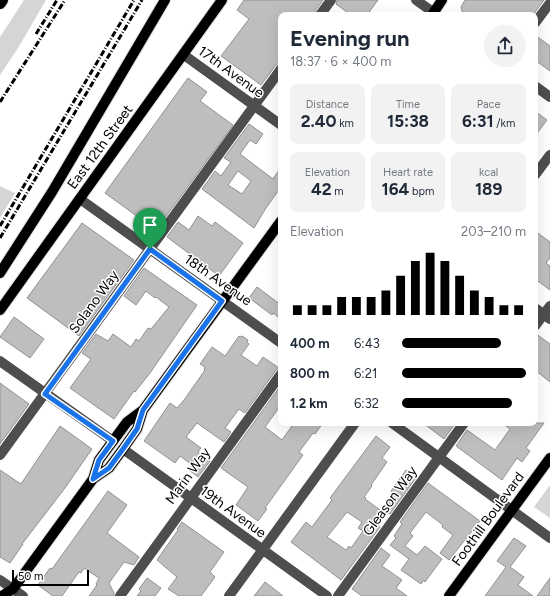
<!DOCTYPE html>
<meta charset="utf-8">
<style>
:root{--surface:#fff;--page:#f2f2f3;--text:#1f2937;--muted:#747a83;--accent:#000}
body{margin:0;font-family:Figtree,sans-serif;background:var(--page);color:var(--text);height:100vh;display:flex;flex-direction:column;font-size:15px;white-space:nowrap}
*{box-sizing:border-box;margin:0}
p{font-size:13px;color:var(--muted)}
.icon{flex:none;width:22px;height:22px;fill:none;stroke:currentColor;stroke-width:2;stroke-linecap:round;stroke-linejoin:round}
.map{position:relative;flex:1;overflow:hidden}
.panel{position:absolute;left:278px;top:12px;width:260px;height:414px;display:flex;flex-direction:column;background:var(--surface);border-radius:8px;box-shadow:0 4px 16px #0002}
.panel>*{flex:none}
.scale{position:absolute;left:12px;bottom:10px;width:77px;box-sizing:border-box;padding-left:4px;border:2px solid #000;border-top:0;font-size:11px;line-height:14px;white-space:nowrap;color:#000;-webkit-text-stroke:3px #fff;paint-order:stroke}
.pin{position:absolute;display:grid;place-items:center;width:34px;height:34px;color:#fff;margin:-41px -17px;border-radius:50% 50% 50% 0;rotate:-45deg;box-shadow:0 0 4px #0007}
.pin .icon{rotate:45deg}
.round{display:grid;place-items:center;flex:none;width:42px;height:42px;border-radius:21px;background:var(--page)}
.overview{display:flex;align-items:center;justify-content:space-between;height:68px;padding:0 12px}
h1{font-size:22px;font-weight:700;line-height:30px}
.stats{display:grid;grid-template-columns:repeat(3,1fr);gap:6px;height:68px;padding:4px 12px}
.stats div{display:grid;align-content:center;border-radius:8px;background:var(--page);text-align:center}
.stats b{font-size:17px;font-weight:700}
.stats small{font-size:11px;font-weight:400}
.stats p{font-size:11px}
.chart{height:112px;padding:8px 12px}
.chart p{display:flex;justify-content:space-between}
.chart svg{width:100%;height:72px;margin-top:4px;stroke:var(--accent);stroke-width:6}
ul{padding:0 12px;list-style:none;font-size:13px}
li{display:grid;grid-template-columns:64px 48px 1fr;align-items:center;height:30px}
li i{height:10px;border-radius:5px;background:var(--accent)}
.map>svg:first-child{display:block}
.green{fill:#d5d5d5}
.building{fill:#bebebe;stroke:#929292;fill-rule:evenodd}
.lines{fill:none;stroke-linecap:round;stroke-linejoin:round}
.major-casing{stroke:#dbdbdb;stroke-width:12}
.highway-casing{stroke:#dbdbdb;stroke-width:14}
.minor{stroke:#4e4e4e;stroke-width:10}
.major{stroke:#000;stroke-width:10}
.highway{stroke:#000;stroke-width:12}
.rail{stroke:#000;stroke-width:3;stroke-dasharray:6 2 1 2;stroke-linecap:butt}
.route-casing{stroke:#fff;stroke-width:8}
.route{stroke:#1a73e8;stroke-width:5}
.labels{text-anchor:middle;dominant-baseline:central;stroke-width:3;stroke-linejoin:round;paint-order:stroke}
.street-label{font-size:14px;fill:#000;stroke:#fff}
</style>
<div class="map">
<svg width="550" height="596" viewBox="0 0 550 596">
<rect width="100%" height="100%" fill="#fff"/>
<path class="green" d="M24 0H46L18 48 0 75V37Z
M0 186 15 193 0 218Z
M550 485V518L534 507Z"/>
<path class="building" d="M244 0H323L315 11 314 15H281V61L276 65 261 85 221 56 249 19 237 10Z
M337 0H378L367 15H351L336 4Z
M465 0H544L533 15H467L462 11 461 7Z
M535 35 550 46V71L535 60Z
M188 78 207 92 200 101 233 125 156 230 105 193Z
M535 111 547 120 535 136Z
M249 124 263 134 256 144 250 140 240 154 273 179 281 167V187L266 208 254 228 202 189 215 171 221 176 231 162 224 158ZM238 171 251 181 242 194 228 185Z
M198 216 212 226 215 222 243 243 219 276 167 237 178 222 189 230Z
M82 223 134 260 79 336 27 298Z
M535 231 550 242V258L546 263 550 266V290L535 279Z
M144 268 197 305 150 373 135 392 134 391 114 419 70 388 91 359 82 353 96 334 108 341 113 334 131 347 136 339 139 341 148 328 151 329 169 307 156 297 155 298 146 291 136 305 124 296Z
M257 287 281 305V319L273 313 272 315 249 298Z
M14 317 44 339 30 358 0 337Z
M535 333 550 344V382L535 370Z
M239 336 240 337 242 336 248 340 247 342 249 344 241 355 257 366 263 357 279 368 276 370 245 413 239 409 225 428 231 432 224 442 197 423 186 437 201 448 198 452 210 461 198 477 189 470 192 465 180 456 175 463 144 441 170 403 177 408 184 400 205 370 204 369 205 367 200 364 212 347 225 356Z
M0 383 29 404 0 444Z
M281 385V405L265 427 282 440 294 423H323L315 434 313 433 299 452 303 455 265 508 267 509 258 521 236 505 248 487 221 468Z
M423 423H451L454 425 444 439Z
M502 423H544L526 448 530 451 522 462 517 458 502 480 456 446 467 430 495 450 510 429Z
M60 426 92 449 65 488 22 544H23L10 563 0 557V470L21 484Z
M376 436 390 447 382 458 387 462 371 485 372 486 364 497 366 498 365 499 383 512 375 523 380 527 341 580 291 542 306 522 312 527 332 500 330 498ZM347 512 362 522 358 528 363 531 351 548 349 546 346 550 327 537Z
M406 470 411 473 412 471 418 475 390 514 383 510 395 494 391 491Z
M428 483 480 521 449 560 440 553 453 535 442 527 443 525 426 512 410 533 413 536 405 546 417 555 425 546 442 559 425 582 424 580 421 584 401 570 409 559 390 545 396 538 394 536 402 524 400 522Z
M108 491 127 505 107 533 139 557 134 565 124 562 109 583 114 593V596H89L97 585 96 584 99 578 84 568 81 573 79 572 62 596H53L38 585 50 568 52 569Z
M182 522 224 552 210 572 215 577 201 596H179L168 589 177 577 157 560 178 530 177 529Z
M514 538 526 546 510 567 524 577 518 585 533 596H485L506 567 497 561Z
M381 548 390 555 382 566 402 580 396 588 407 596H362L352 589Z
M147 578 161 588 155 596H137L141 591 139 589Z
M550 578V596H537Z
M265 582 283 596H254Z"/>
<g class="lines">
<g class="major-casing">
<path id="major" d="M432 15 442 0
M0 273 52 192 165 0
M0 310 222 0
M93 479 99 460 127 422 143 410 281 221
M2 596 13 589 93 479 109 468 123 449 137 429 143 410
M449 596 550 458"/>
</g>
<g class="highway-casing">
<path id="highway" d="M0 3 2 0"/>
</g>
<path class="minor" d="M416 0 437 15
M320 15 331 0
M535 23 550 3
M184 55 281 125
M535 86 550 97
M535 175 550 155
M80 199 281 343
M535 308 550 319
M535 326 550 306
M0 361 113 441
M392 423 550 538
M123 449 327 596
M0 455 281 69
M0 580 23 596
M120 596 281 374
M229 596 355 423
M338 596 464 423"/>
<use href="#major" class="major"/>
<use href="#highway" class="highway"/>
<path class="rail" d="M36 34 57 0
M0 102 65 0
M0 226 134 0
M0 238 142 0"/>
</g>
<g class="lines">
<g class="route-casing">
<path id="route" d="M150 249 222 301 143 410 137 429 123 449 109 468 93 479 99 460 113 441 45 394Z"/>
</g>
<use href="#route" class="route"/>
</g>
<g class="labels">
<g class="street-label">
<text transform="translate(231 72) rotate(36)">17th Avenue</text>
<text transform="translate(100 147) rotate(-54)">East 12th Street</text>
<text transform="translate(218 280) rotate(35)">18th Avenue</text>
<text transform="translate(94 302) rotate(-54)">Solano Way</text>
<text transform="translate(188 476) rotate(-54)">Marin Way</text>
<text transform="translate(390 501) rotate(-54)">Gleason Way</text>
<text transform="translate(233 512) rotate(36)">19th Avenue</text>
<text transform="translate(488 519) rotate(-54)">Foothill Boulevard</text>
</g>
</g>
</svg>
<div class="scale">50 m</div>
<div class="pin" style="left:150px;top:249px;background:#1e9e55"><svg class="icon" aria-label="arrive" viewBox="0 0 24 24"><path d="M6 21V4h12l-3 4 3 4H6"/></svg></div>
<section class="panel">
<div class="overview"><div><h1>Evening run</h1><p>18:37 · 6 × 400 m</p></div><a class="round"><svg class="icon" aria-label="share" viewBox="0 0 24 24"><path d="M12 15V3M7 8l5-5 5 5M5 13v7h14v-7"/></svg></a></div>
<div class="stats">
<div><p>Distance</p><b>2.40<small> km</small></b></div>
<div><p>Time</p><b>15:38</b></div>
<div><p>Pace</p><b>6:31<small> /km</small></b></div>
</div>
<div class="stats">
<div><p>Elevation</p><b>42<small> m</small></b></div>
<div><p>Heart rate</p><b>164<small> bpm</small></b></div>
<div><p>kcal</p><b>189</b></div>
</div>
<div class="chart"><p><span>Elevation</span>203–210 m</p>
<svg viewBox="0 0 160 44" preserveAspectRatio="none"><path d="M5 44V38M15 44V38M25 44V38M35 44V33M45 44V33M55 44V33M65 44V29M75 44V20M85 44V11M95 44V6M105 44V11M115 44V20M125 44V29M135 44V33M145 44V38M155 44V38"/></svg>
</div>
<ul>
<li><b>400 m</b>6:43<i style="width:80%"></i></li>
<li><b>800 m</b>6:21<i style="width:100%"></i></li>
<li><b>1.2 km</b>6:32<i style="width:89%"></i></li>
</ul>
</section>
</div>
